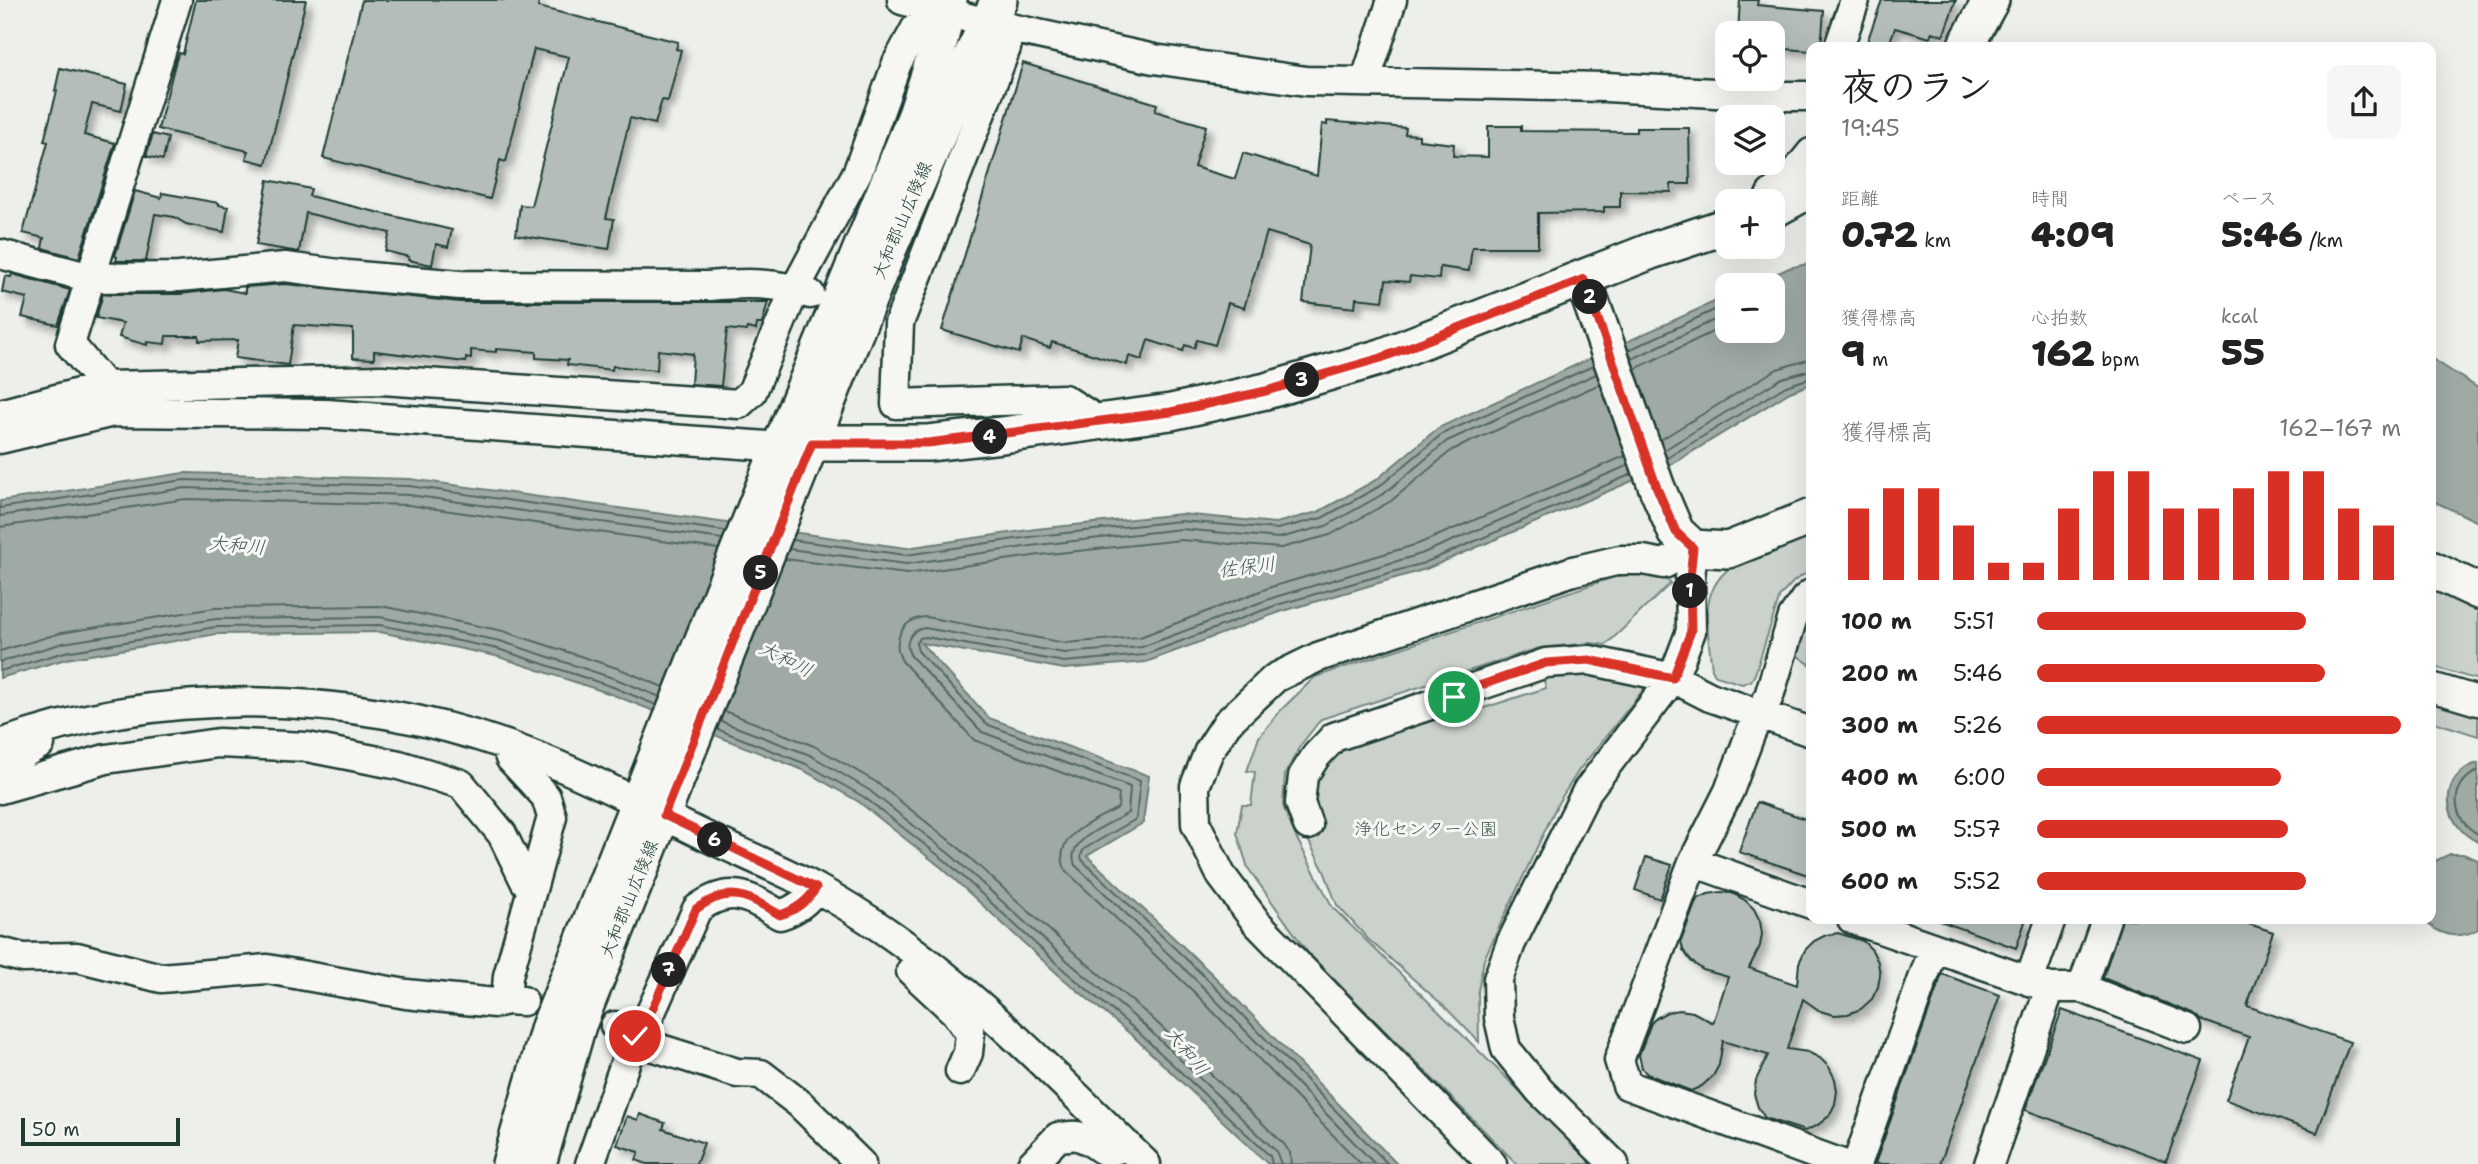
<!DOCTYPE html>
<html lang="ja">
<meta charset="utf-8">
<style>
:root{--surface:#fff;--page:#f6f6f6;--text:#222;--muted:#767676;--accent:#d93025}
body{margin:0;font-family:"Shantell Sans","Klee One",sans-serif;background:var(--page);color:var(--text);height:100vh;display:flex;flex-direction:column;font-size:26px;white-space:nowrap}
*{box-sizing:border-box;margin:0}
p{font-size:23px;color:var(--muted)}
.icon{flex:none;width:38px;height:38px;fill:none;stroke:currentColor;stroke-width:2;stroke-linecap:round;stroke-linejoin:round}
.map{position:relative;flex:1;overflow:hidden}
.sheet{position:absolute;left:1806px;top:42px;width:630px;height:882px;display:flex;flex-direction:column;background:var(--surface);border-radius:14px;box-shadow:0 7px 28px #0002}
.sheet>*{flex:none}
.buttons{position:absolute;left:1715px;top:21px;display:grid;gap:14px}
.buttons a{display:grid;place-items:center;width:70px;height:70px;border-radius:14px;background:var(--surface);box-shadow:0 7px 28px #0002;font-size:35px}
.scale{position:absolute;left:21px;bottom:18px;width:159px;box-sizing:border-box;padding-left:7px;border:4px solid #1f3d34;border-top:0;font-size:19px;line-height:24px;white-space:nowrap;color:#1f3d34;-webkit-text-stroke:5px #f6f6f2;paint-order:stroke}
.pin{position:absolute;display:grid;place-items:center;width:60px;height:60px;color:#fff;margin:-30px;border:4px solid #fff;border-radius:50%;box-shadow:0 2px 7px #0007}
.km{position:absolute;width:35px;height:35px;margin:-18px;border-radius:50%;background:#222;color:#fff;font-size:19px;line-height:35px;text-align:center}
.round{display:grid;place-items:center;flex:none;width:74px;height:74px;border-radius:14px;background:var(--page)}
.headline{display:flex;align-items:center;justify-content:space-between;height:119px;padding:0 35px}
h1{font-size:38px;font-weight:800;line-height:52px}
.stats{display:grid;grid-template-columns:repeat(3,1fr);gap:10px;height:119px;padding:7px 35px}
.stats div{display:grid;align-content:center}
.stats b{font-size:35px;font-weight:800}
.stats small{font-size:19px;font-weight:400}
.stats p{font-size:19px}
.chart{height:196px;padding:14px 35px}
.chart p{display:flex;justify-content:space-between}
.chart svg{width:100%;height:126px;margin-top:7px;stroke:var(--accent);stroke-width:6}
ul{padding:0 35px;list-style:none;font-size:23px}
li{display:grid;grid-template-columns:112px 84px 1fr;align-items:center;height:52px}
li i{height:18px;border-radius:9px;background:var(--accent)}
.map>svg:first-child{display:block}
.green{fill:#cbd2cc;stroke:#758880;stroke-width:2}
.water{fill:#9faaa4;stroke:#6c7e77;stroke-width:2}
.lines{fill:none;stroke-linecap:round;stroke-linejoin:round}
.shore{stroke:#526961;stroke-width:2}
.building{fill:#b4bdb8;stroke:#1f3d34;stroke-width:2;filter:url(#shadow)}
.minor-casing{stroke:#1f3d34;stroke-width:33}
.major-casing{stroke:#1f3d34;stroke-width:40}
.minor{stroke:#f6f6f2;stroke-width:28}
.major{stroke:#f6f6f2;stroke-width:35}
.route-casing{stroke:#fff;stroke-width:14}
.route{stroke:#d93025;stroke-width:9}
.labels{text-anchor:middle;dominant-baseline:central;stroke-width:6;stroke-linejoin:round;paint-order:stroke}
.street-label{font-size:18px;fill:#1f3d34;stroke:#f6f6f2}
.park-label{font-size:18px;fill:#415b52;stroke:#f6f6f2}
.water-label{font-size:19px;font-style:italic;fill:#3f5850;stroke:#f6f6f2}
</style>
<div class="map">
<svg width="2478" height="1164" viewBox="0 0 2478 1164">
<defs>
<filter id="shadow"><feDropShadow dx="6" dy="6" stdDeviation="3.5" flood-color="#0004"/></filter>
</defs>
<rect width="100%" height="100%" fill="#edefea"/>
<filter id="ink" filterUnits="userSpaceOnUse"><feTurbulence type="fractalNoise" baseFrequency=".0143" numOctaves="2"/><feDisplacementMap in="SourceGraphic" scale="14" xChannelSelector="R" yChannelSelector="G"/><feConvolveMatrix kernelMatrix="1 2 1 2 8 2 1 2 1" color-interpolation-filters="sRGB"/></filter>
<g filter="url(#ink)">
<path class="green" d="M1811 530V570L1794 581 1780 596 1755 674 1751 681 1742 684 1716 676 1712 669C1710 650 1705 623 1708 605 1715 557 1774 546 1811 530Z
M1644 567 1671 583 1606 645 1591 643 1539 648 1321 719 1300 746 1285 774 1283 806 1296 837 1333 908 1594 1164H1517L1308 953 1248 868 1237 833 1242 805H1251L1255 772 1247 771 1259 737 1281 710 1315 677Z
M2431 580 2478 602V680L2431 666Z
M1811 614V665L1795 654 1807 619Z
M1571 669 1648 684 1579 770 1558 803 1484 959 1478 991 1479 1042 1445 1007 1368 939 1337 905 1324 871 1303 830 1310 775 1342 743 1458 701 1462 715 1546 688 1542 673Z
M2431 699 2478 713V736L2431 721Z"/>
<path class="water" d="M1811 263V384L1790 392 1672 464 1426 569 1280 612 1146 662 1064 669 921 643 989 718 1149 776 1143 823 1087 856 1211 973 1397 1164H1268L1134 1037 1060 976 942 868 859 802 803 770 611 694 496 656 380 632 217 634 66 659 0 678V501L184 473 410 479 906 548 1036 529 1181 514 1276 523 1318 512 1376 480 1438 428 1727 296V331H1773V285H1752L1789 268Z
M2431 358 2478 388V522L2431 500Z
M2478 763V842C2441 825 2437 775 2478 763Z
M2450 854H2463L2478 860V929C2458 941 2438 935 2423 919H2431V863Z"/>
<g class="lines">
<path class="shore" d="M1629 350 1727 304
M1632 359 1727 314
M1635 369 1727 325
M1660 440 1777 369 1811 359
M1664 450 1782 378 1811 370
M1667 458 1786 386 1811 378
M0 508 184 480 409 486 725 531
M0 516 185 488 409 495 722 539
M0 527 186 499 408 505 718 549
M793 540 906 555 1037 536 1180 521 1277 529 1322 518 1380 486 1442 434 1593 366
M789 549 906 564 1038 545 1181 529 1279 538 1326 526 1385 493 1447 441 1596 374
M785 559 907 574 1040 555 1181 540 1281 548 1330 535 1391 501 1452 450 1600 384
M0 651 61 633 215 608 381 606 503 631 620 669 663 687
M0 662 63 643 216 619 380 617 500 641 616 679 660 697
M0 671 65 652 216 627 380 625 498 649 613 687 656 705
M724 711 814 746 876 782 959 848 1078 956 1151 1017 1284 1144 1290 1153 1291 1164
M720 721 810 755 869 790 952 856 1071 964 1144 1025 1276 1151 1281 1164
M717 729 806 764 864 797 947 862 1065 971 1138 1032 1270 1156 1272 1164
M2478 771C2448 784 2451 820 2478 834
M1361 1164 1193 991 1066 871C1049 836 1094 821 1118 808L1119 794 974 740 902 661C891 640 902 619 926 617L1065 643 1140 637 1271 587 1418 544 1625 456
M1375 1164 1200 984 1075 865C1064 839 1110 825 1128 813L1130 787 982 732 911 656C903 643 910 630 925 628L1064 653 1142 647 1275 597 1421 554 1629 465
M1388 1164 1206 978 1082 860 1081 855 1084 849 1136 819 1140 781 986 724 918 651 916 643 920 638 926 637 1064 662 1144 655 1277 605 1424 563 1632 474"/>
</g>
<path class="building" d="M196 0H306L266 164 246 159 248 151 158 129 176 60 179 53 183 54Z
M362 0H539L538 7 678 42 676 49 681 50 668 101 662 100 655 124 630 118 606 218 614 219 609 249 516 235 520 205 531 206 569 57 534 49 506 162 500 160 490 199 323 158Z
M1740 0H1758L1757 5 1824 11 1821 47H1811V51L1773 48V33H1738Z
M1882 0H1956L1943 36 1932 32 1930 38 1895 28 1888 47H1881L1867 42Z
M1023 63 1157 104 1155 111 1206 126 1194 167 1235 179 1243 153 1317 176 1322 124 1327 125V121L1406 128 1405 134 1419 135V140L1454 144 1453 156 1488 157V126H1521V131L1636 132V128H1689L1690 184H1671V192L1620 191V207H1604V212L1538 213V247H1472L1469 271 1440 267 1439 279 1410 276 1409 282 1386 280 1383 301 1356 298 1355 308 1303 302 1310 245 1267 232 1244 308 1228 303 1215 345 1197 340 1194 348 1185 345 1183 351 1148 340 1142 360 1129 356 1127 365 1052 342 1050 348 1023 339 1019 353 942 330Z
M60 68 127 84 121 111 92 104 84 135 115 143 79 258 42 248 44 238 23 233 48 142 44 141 57 91H55Z
M153 134 168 138 163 160 146 156Z
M268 180 311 189 309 196 452 230 448 247 436 244 432 265 408 260 409 257 385 251 390 233 306 213 299 252 256 245Z
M135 191 161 198 162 193 219 203V205L228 207 224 232 186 224 174 217 155 214 146 261H116L117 257 115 256Z
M12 274 70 290 58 325 22 317 27 298 2 292 5 276 11 277Z
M285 284 460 302H768L762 324H757L756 330 747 328 746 331 727 329 721 386 691 384 693 354 658 350 657 370 613 366 612 370 567 365 568 360 536 358V352L496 349V352L471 350V359L466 358V362L374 351V359L353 358V329L294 325 288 365 235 358 238 340 199 341V336H166L165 344 147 342V345L119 337 123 323 96 318 103 294H179L224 289 245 293V287Z
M1757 802 1811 821V876L1739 852Z
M1646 857 1672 865 1660 899 1635 890Z
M1721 892 1732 893 1745 900 1754 909 1760 921 1762 934 1760 946 1749 968 1797 985 1799 963 1805 950 1814 941 1826 935 1838 933 1863 941 1872 950 1878 962 1880 975 1878 987 1872 999 1861 1009 1848 1014 1834 1015 1820 1011 1803 999 1787 1049 1808 1052 1820 1058 1829 1067 1835 1079 1837 1091 1835 1104 1829 1116 1818 1125 1805 1131 1765 1118 1758 1107 1754 1094 1756 1080 1768 1055 1723 1041 1719 1065 1713 1076 1702 1086 1691 1091 1647 1074 1642 1068 1639 1055 1651 1023 1656 1018 1667 1012 1680 1010 1693 1012 1713 1023 1728 977 1703 970 1691 961 1683 950 1681 941 1697 899 1708 894Z
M1941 919H2026L2016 948 1940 921Z
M2122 919H2234L2273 932 2247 1006 2350 1042 2317 1133 2226 1100 2249 1037 2201 1020 2193 1014 2103 978Z
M1942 974 2000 995 1940 1164H1875Z
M2062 1010 2203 1061 2166 1161 2025 1110Z
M640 1114 665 1123 663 1129 704 1143 696 1164H647L636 1160 639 1152 617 1145 627 1116 638 1120Z"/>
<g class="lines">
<g class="minor-casing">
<path id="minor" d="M902 0 987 23 1154 59 1306 81 1606 87 1769 96H1811
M987 23 1006 48 899 323 896 404 1064 399 1100 422
M1839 47 1855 0
M1365 82 1392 0
M1768 201 1771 194 1791 178 1811 153
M0 254 91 278 179 277 285 267 347 275 460 285 709 286C743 283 778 282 810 294
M105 386 70 344 177 0
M0 414 105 386 382 380 739 404 752 392 795 289 858 171 897 63 916 28 946 13
M0 439 114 412 326 414 782 447
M1811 594 1805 599 1793 617 1769 696 1751 732 1729 791 1693 862 1619 1060 1627 1085 1842 1164
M2431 687 2478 701
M0 744C160 686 348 690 509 746 570 768 627 797 685 826 728 848 772 865 814 887 840 901 867 918 891 935 985 1001 1064 1085 1146 1164
M506 745 510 758 546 797 552 817 508 976 506 1000
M0 767 40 744
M0 789 106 759 218 743 307 747 399 765 461 784 502 834 525 881 532 890
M1308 825 1300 803 1303 776 1316 756 1334 737 1454 697 1464 691 1546 663 1589 660 1673 678 1710 697 1811 732
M1693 862 1811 904
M1852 919 2050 988H2082L2187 1029
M0 952 23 958 77 957 161 978 267 969 406 994 495 1003 506 1000 523 1001
M911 971 955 1012 970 1033 968 1053 960 1071
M2029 981 2051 919
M2082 988 2106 919
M615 1026 648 1045 737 1073 761 1074 800 1104 861 1164
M590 1164 631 1046 651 1012 697 909C730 884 748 896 780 915 796 910 807 902 816 888
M1032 1164 1058 1137C1065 1137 1075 1134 1081 1137 1105 1145 1097 1159 1127 1145
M1492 1164 1257 923 1221 875 1196 824 1195 786 1209 751 1227 723 1275 678 1318 657 1573 571 1620 560H1643L1664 564 1693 548
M1614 1164 1540 1091 1506 1049 1499 1018 1498 979 1511 943 1587 791 1673 678 1691 631 1690 578 1693 548
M1857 1164 1934 948
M1989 1164 2050 988"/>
</g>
<g class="major-casing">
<path id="major" d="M1965 47 1991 0
M1773 210 1811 189
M1583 279 1657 488 1676 532 1693 548 1728 550 1811 517
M792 446 812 443H928L1002 435 1171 412 1266 391 1381 357 1651 251 1727 226
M2431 569 2478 591
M510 1164 549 1027 770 471 916 115 940 40 949 0
M538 1164 578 1025 889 248 975 49 999 0"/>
</g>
<use href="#minor" class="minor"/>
<use href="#major" class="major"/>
</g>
</g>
<g class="lines" filter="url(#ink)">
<g class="route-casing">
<path id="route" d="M635 1036 651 1012 696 909C730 884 748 896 780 915 796 910 807 902 816 888L664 815 812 443H928L1171 412 1266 391 1381 358 1584 279 1657 488 1676 532 1693 548 1690 578 1691 631 1673 678 1589 660 1546 663 1464 691 1454 697"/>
</g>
<use href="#route" class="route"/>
</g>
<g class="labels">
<g class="street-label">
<text transform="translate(902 220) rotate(-67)">大和郡山広陵線</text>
<text transform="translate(629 899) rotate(-68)">大和郡山広陵線</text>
</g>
<g class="park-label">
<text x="1426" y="829">浄化センター公園</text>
</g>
<g class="water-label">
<text transform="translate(237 545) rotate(5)">大和川</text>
<text transform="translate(1247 567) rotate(-7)">佐保川</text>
<text transform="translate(786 659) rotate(27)">大和川</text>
<text transform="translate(1187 1051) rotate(51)">大和川</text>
</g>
</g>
</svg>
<div class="buttons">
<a><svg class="icon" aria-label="locate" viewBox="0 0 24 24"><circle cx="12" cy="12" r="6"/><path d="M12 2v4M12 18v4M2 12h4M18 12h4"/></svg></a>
<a><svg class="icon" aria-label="layers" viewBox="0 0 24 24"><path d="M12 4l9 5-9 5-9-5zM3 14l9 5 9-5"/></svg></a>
<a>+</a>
<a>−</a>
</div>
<div class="scale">50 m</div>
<div class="pin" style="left:1454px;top:697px;background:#1e9e55"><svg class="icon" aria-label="arrive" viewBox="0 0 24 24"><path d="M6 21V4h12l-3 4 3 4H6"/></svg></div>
<div class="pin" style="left:635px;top:1036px;background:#d93025"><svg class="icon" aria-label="check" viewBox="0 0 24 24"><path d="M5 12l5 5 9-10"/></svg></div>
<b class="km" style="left:1690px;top:591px">1</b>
<b class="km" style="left:1590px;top:297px">2</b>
<b class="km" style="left:1302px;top:380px">3</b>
<b class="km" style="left:990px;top:437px">4</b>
<b class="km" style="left:761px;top:573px">5</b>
<b class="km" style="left:715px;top:840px">6</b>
<b class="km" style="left:669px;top:970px">7</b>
<section class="sheet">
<div class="headline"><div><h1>夜のラン</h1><p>19:45</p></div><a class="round"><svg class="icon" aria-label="share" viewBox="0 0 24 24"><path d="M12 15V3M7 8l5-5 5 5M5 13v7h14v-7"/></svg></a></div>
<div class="stats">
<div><p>距離</p><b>0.72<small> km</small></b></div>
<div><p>時間</p><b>4:09</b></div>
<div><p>ペース</p><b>5:46<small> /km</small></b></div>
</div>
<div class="stats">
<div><p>獲得標高</p><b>9<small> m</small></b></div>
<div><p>心拍数</p><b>162<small> bpm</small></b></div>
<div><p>kcal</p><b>55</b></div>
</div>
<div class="chart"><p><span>獲得標高</span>162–167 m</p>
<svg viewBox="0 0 160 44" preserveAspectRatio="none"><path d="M5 44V19M15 44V12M25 44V12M35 44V25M45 44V38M55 44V38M65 44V19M75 44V6M85 44V6M95 44V19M105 44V19M115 44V12M125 44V6M135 44V6M145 44V19M155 44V25"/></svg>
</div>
<ul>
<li><b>100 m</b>5:51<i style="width:74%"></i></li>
<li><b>200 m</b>5:46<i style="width:79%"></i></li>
<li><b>300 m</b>5:26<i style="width:100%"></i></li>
<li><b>400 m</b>6:00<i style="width:67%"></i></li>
<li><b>500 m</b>5:57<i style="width:69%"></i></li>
<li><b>600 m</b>5:52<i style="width:74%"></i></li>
</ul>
</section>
</div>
